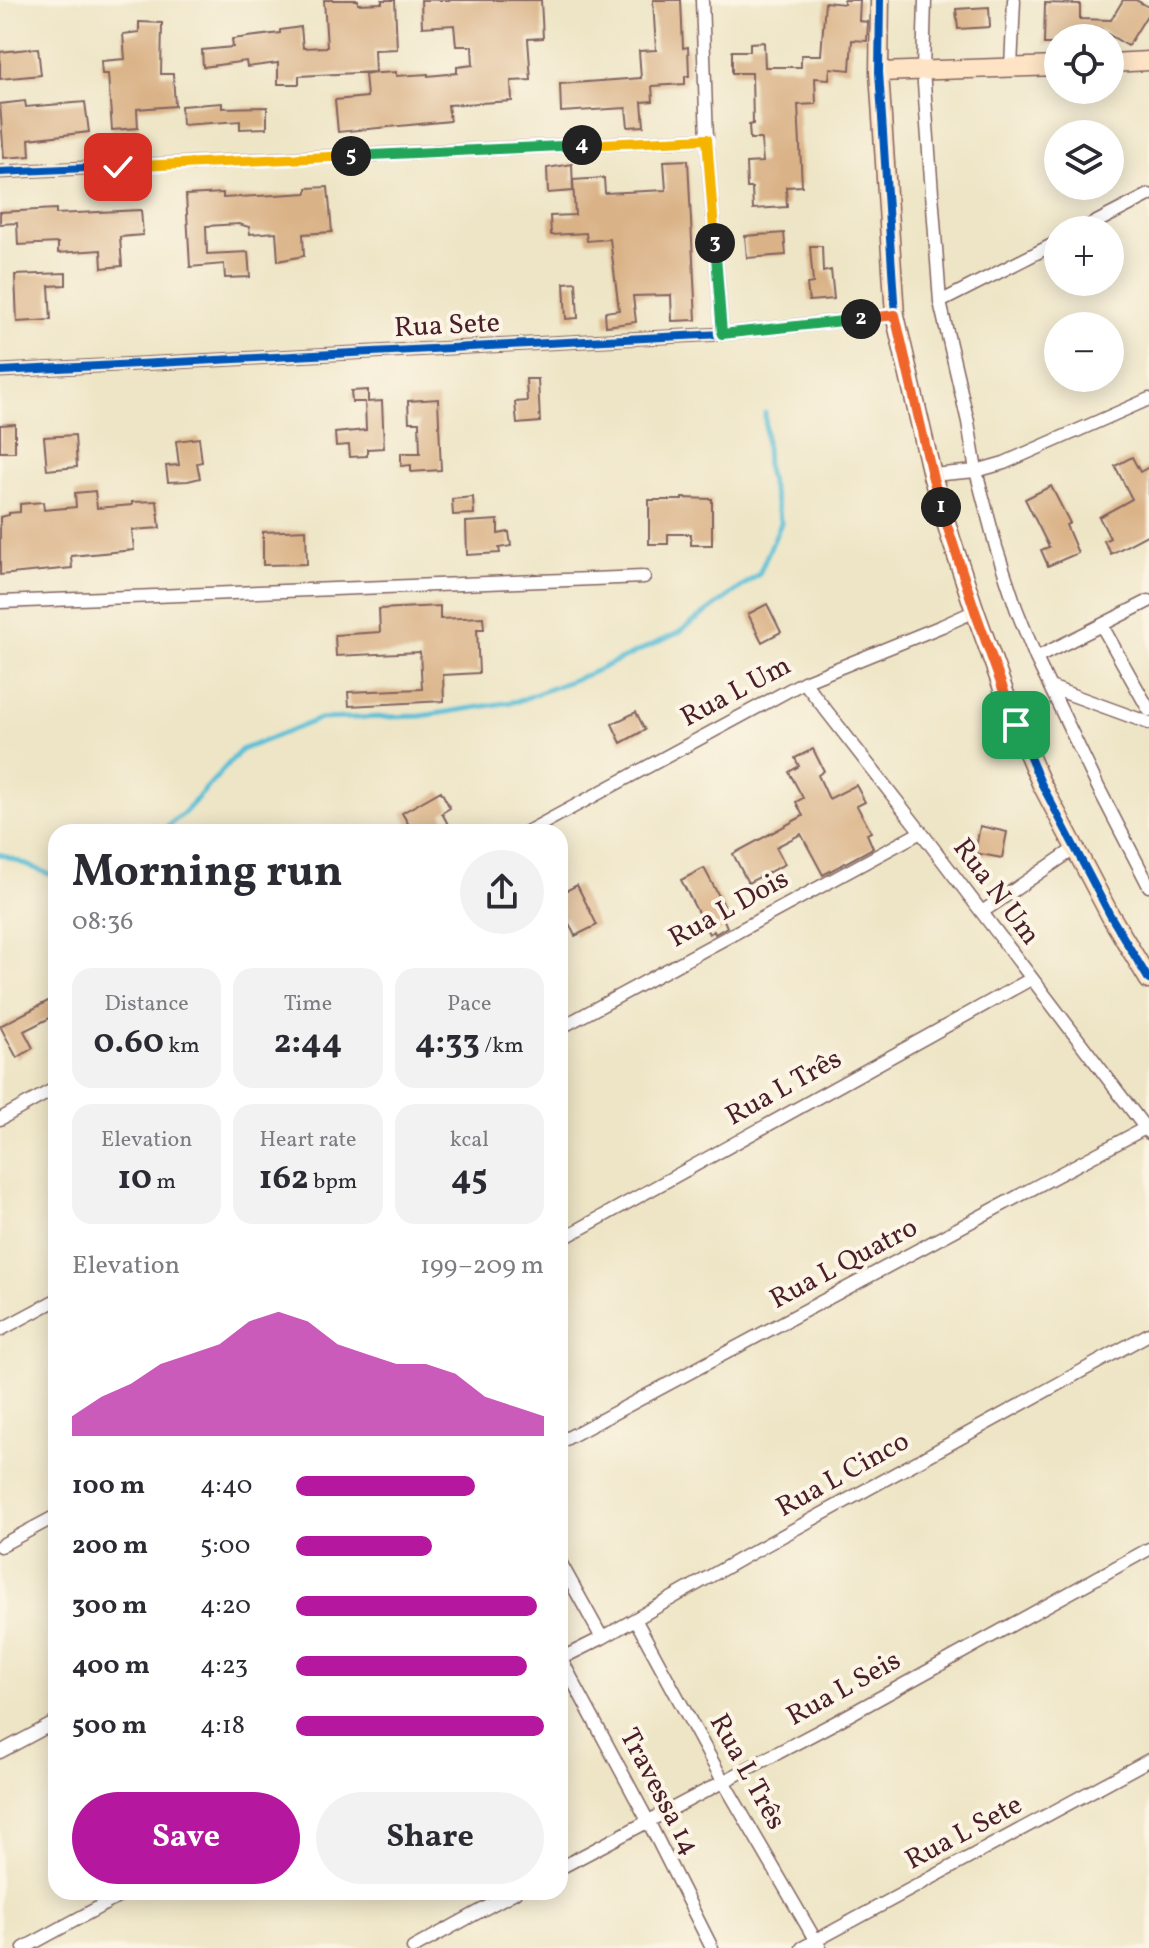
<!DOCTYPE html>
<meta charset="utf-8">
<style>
:root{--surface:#fff;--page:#f2f2f3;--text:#2b2b33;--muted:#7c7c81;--accent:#b5179e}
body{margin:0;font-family:Vollkorn,serif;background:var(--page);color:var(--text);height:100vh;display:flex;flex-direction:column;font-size:30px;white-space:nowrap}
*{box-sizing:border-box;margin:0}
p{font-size:26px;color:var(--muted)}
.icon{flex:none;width:44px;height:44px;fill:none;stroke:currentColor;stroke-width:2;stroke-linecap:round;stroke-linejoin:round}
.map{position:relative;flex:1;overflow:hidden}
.panel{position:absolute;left:48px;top:824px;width:520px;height:1076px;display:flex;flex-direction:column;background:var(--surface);border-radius:24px;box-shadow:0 4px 20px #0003}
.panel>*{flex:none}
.buttons{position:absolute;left:1044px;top:24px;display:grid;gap:16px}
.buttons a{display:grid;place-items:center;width:80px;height:80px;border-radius:50%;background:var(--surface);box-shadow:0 4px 20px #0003;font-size:40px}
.pin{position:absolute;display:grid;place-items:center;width:68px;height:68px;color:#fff;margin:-34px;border-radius:16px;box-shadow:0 4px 12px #0006}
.km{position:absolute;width:40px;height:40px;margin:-20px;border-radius:50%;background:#222;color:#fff;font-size:22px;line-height:40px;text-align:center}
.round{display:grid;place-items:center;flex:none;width:84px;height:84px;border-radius:42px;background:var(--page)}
.headline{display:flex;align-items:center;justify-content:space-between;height:136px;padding:0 24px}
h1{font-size:44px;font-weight:700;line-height:60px}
.stats{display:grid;grid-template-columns:repeat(3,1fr);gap:12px;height:136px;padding:8px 24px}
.stats div{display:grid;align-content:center;border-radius:20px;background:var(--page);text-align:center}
.stats b{font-size:34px;font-weight:700}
.stats small{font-size:22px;font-weight:400}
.stats p{font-size:22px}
.chart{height:224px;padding:16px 24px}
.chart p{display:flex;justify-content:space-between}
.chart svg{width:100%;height:144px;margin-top:8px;fill:var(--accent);opacity:.7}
.action{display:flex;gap:16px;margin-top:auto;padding:16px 24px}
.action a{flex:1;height:92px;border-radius:48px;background:var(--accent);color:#fff;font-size:32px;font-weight:700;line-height:92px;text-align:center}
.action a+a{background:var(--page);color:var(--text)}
ul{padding:0 24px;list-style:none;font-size:26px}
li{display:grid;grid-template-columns:128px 96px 1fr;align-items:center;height:60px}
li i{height:20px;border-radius:10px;background:var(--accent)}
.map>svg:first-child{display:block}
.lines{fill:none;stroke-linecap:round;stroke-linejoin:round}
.stream{stroke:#57bed5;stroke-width:5}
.building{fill:#dab287}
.street-casing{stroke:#836461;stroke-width:15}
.secondary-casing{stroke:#836461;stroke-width:21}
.street{stroke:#fff;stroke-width:12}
.secondary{stroke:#fee4c5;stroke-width:18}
.cycleway-casing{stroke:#fcf5e5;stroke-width:13}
.cycleway{stroke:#0057b8;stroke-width:8}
.split-1-casing{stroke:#fff;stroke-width:16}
.split-2-casing{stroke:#fff;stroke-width:16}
.split-3-casing{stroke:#fff;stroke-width:16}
.split-4-casing{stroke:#fff;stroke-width:16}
.split-5-casing{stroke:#fff;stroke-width:16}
.split-6-casing{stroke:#fff;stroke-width:16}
.split-1{stroke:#f0652b;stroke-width:10}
.split-2{stroke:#f0652b;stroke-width:10}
.split-3{stroke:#22a559;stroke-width:10}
.split-4{stroke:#f5b400;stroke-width:10}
.split-5{stroke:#22a559;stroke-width:10}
.split-6{stroke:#f5b400;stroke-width:10}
.labels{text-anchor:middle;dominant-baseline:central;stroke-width:8;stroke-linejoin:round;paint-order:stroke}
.street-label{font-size:28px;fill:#4a1f2b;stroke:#fcf5e5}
</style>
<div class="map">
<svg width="1149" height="1948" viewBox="0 0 1149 1948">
<rect width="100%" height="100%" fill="#fcf5e5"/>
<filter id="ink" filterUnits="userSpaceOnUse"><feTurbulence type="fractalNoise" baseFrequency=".0125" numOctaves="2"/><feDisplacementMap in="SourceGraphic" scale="16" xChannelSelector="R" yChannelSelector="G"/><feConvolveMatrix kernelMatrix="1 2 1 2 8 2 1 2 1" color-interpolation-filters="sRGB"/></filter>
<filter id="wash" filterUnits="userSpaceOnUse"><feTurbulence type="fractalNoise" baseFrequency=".006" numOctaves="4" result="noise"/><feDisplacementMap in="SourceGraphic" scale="32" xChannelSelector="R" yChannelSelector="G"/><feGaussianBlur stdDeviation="1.8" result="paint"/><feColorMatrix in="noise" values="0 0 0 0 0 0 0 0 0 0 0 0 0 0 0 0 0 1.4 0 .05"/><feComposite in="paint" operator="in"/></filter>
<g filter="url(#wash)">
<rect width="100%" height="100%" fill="#eee5c6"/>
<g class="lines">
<path class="stream" d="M160 832 184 813 241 750 319 719 421 716 518 701 591 673 678 633 759 574 781 523 767 469 765 413
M0 854 56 877"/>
</g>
<g id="blocks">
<path class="building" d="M324 0H358V4L382 3V0H395L397 49 374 50 375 72 299 76V84H278V63L247 67 246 61 203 67 202 50 233 47 232 39 280 33V30L301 27 303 48 327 47Z
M421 0H541L543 38 528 39 531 80 511 81 512 101 448 105 450 121 338 132 335 100 367 97 365 74 396 72V76L428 74V76L457 73V67L473 65 472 46H456L454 25 422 27Z
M653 0H681L683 48 688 47 689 76H685V84L652 86 653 101 642 102 644 126 628 127 626 108 561 112 560 84 641 78 639 51 656 50Z
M844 0H860L859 21 868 22 867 41 852 40 850 70 830 68 829 79 815 78 816 104 798 105 802 186 786 187 787 207 753 209 752 188H747L746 163 763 162 761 139H750L749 125 753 124 752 73H732V51H750V43L764 42 765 67H801V55H821L825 2 844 4Z
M1123 0H1136L1149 7V12L1128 46 1099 29 1098 38H1058V44H1044L1045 3 1080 4V19L1111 20Z
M989 7 990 27 958 29 956 9Z
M139 22 162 23 161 74H173L175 106 137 109 138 128 112 130 108 74H102L101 61 125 59 123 34 139 32Z
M38 48 41 75 0 79V52Z
M25 101 26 107 85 102 89 132 29 139 30 156 4 158 0 104Z
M222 103V108L267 107V128L240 129V121L182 125 181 106Z
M688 160 696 320 672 321 671 295 633 296 636 322 606 326 605 312 619 310 610 239 587 241 586 233 551 235 550 216 575 215 573 180 604 178 605 193 666 190 664 161Z
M572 164 573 191 548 193 547 168Z
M328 187 332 232 303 234 304 256 278 261 276 232 250 234 249 227 239 224 206 226 207 254 248 252 250 277 225 278 224 264 190 267 186 195 223 193V198L307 193V188Z
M56 209V214L141 210 143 235 120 237 122 266 102 268 101 250 58 253V243L18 245 17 223 0 224V212Z
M784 233 786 255 747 258 745 236Z
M810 246H822L823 272 831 270 834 299 809 301 807 284 813 283Z
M66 273V285L49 286 51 320 17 322 15 275Z
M576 282 578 318 566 319 564 283Z
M526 379H538L540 422 517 424 515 402 527 401Z
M368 390V402L382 401 384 448 367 449V456L350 457 349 445 336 446 335 433 366 430 365 402H352L351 391Z
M438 399 441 470 411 472V465L401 466V453H420L419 422H409L408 401Z
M15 424V452H0V425Z
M75 435 77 467 47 470 44 437Z
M199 438 202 462 197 463 200 478 188 481 168 482 166 466 179 465 176 441Z
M1132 457 1140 472 1149 467V534L1111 554 1104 541 1110 538 1099 517 1132 499 1115 466Z
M1051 486 1070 523 1066 525 1078 553 1048 566 1041 550 1049 547 1025 499Z
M95 491 97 508 132 505V502L157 501 160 528 132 530 134 550 71 556 72 568 0 575V517L9 515V513L20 512V504L43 502 44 510 76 507 75 493Z
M473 497 474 514 453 515 452 499Z
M682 498 712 499V545H691V534H668V544H649V500H682Z
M498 520V534L509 532 511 546 499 548 500 553 467 555 466 522Z
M306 530 307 564 263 565V532Z
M767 604 781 632 762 642 748 614Z
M440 606V619L483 617 484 629H477L479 673 443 675 444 701 349 706 348 692 422 689 420 652 336 656 335 635 380 632 379 609Z
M636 712 645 730 621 743 612 724Z
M813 749 824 771 818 775 829 799 856 785 865 802 857 806 871 832 867 834 873 848 823 875 801 834 776 847 785 864 748 883 733 854 803 816 796 802 803 798 789 772 799 766 795 758Z
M441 791 450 808 442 813 452 832H413L402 813Z
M980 826 1007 832 1002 858 975 853Z
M704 868 729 915 723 918 727 927 715 934 714 931 709 934 681 880Z
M577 885 597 925 575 936 566 917 560 920V894Z
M56 997V1015L24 1031 33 1048 17 1058 0 1026Z"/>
</g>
</g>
<g filter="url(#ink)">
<use href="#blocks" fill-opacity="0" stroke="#836461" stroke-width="2"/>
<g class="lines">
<g class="street-casing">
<path id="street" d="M702 0 707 139 722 334
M925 0 923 70 940 302 968 422 976 471 996 547 1016 608 1036 658 1099 789 1149 886
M1011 68 1014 0
M0 172 707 139
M1081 230 1149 195
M940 302 1058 242
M0 371 722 334 895 315
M932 475 976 471 1004 463 1149 399
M0 602 644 577
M1102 626 1149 710
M1036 658 1149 601
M804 682 921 832 1149 1133
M1050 687 1149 723
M527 832 804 682 942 626 975 611
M982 912 1074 849
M560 1028 921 832
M0 1119 56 1088
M560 1240 1031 979
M0 1330 56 1300
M560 1442 1149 1126
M0 1546 56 1516
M560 1562 602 1638
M635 1619 723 1781 820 1948
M560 1659 602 1638 744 1557 1149 1334
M561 1659 648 1821 712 1948
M0 1752 56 1722
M560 1868 836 1722 1149 1549
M24 1948 127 1892
M413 1948 515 1892
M802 1948 1149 1760"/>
</g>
<g class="secondary-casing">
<path id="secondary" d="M880 0 879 72 895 315 932 475 951 539 975 611 1016 725 1041 783 1110 915 1149 980
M1110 63 1149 61
M879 72 1058 66"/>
</g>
<use href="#street" class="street"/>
<use href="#secondary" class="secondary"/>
<g class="cycleway-casing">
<path id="cycleway" d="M880 0 879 72 895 315 932 475 951 539 975 611 1016 725 1041 783 1110 915 1149 980
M0 172 707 139
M0 371 722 334 895 315"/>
</g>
<use href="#cycleway" class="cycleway"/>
</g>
</g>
<g class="lines" filter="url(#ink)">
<g class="split-1-casing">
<path id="split-1" d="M941 507 975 611 1016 725"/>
</g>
<g class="split-2-casing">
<path id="split-2" d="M861 319 895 315 932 475 941 507"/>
</g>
<g class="split-3-casing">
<path id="split-3" d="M715 243 722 334 861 319"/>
</g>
<g class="split-4-casing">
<path id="split-4" d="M582 145 707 139 715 243"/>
</g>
<g class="split-5-casing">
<path id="split-5" d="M351 156 582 145"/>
</g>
<g class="split-6-casing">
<path id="split-6" d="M118 167 351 156"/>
</g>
<use href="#split-1" class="split-1"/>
<use href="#split-2" class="split-2"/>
<use href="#split-3" class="split-3"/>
<use href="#split-4" class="split-4"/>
<use href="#split-5" class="split-5"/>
<use href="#split-6" class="split-6"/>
</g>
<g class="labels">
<g class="street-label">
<text transform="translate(447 326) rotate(-3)">Rua Sete</text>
<text transform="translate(736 692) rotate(-28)">Rua L Um</text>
<text transform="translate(996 892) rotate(53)">Rua N Um</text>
<text transform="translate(729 909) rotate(-29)">Rua L Dois</text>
<text transform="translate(784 1088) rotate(-29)">Rua L Três</text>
<text transform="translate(844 1264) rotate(-28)">Rua L Quatro</text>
<text transform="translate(843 1475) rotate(-29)">Rua L Cinco</text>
<text transform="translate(844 1689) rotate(-29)">Rua L Seis</text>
<text transform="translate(747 1772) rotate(61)">Rua L Três</text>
<text transform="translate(659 1792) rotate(62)">Travessa 14</text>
<text transform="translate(964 1833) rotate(-28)">Rua L Sete</text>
</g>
</g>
</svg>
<div class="buttons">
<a><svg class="icon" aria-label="locate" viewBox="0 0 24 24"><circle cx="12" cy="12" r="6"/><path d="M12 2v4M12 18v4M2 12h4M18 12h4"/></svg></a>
<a><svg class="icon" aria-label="layers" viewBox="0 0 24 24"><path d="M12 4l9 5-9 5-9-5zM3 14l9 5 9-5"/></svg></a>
<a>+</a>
<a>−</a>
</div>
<div class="pin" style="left:1016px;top:725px;background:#1e9e55"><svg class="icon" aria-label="arrive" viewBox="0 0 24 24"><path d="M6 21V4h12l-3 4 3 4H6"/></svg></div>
<div class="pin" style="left:118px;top:167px;background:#d93025"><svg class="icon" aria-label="check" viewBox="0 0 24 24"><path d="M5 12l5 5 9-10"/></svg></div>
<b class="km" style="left:941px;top:507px">1</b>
<b class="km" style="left:861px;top:319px">2</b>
<b class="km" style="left:715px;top:243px">3</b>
<b class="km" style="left:582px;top:145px">4</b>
<b class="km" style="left:351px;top:156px">5</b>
<section class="panel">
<div class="headline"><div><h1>Morning run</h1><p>08:36</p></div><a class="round"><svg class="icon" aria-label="share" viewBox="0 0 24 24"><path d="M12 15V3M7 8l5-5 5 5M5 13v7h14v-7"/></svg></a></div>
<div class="stats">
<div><p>Distance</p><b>0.60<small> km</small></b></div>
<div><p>Time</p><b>2:44</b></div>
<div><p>Pace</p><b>4:33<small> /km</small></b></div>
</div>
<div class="stats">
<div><p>Elevation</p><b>10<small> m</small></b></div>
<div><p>Heart rate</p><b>162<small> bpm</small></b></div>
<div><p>kcal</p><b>45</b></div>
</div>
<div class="chart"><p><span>Elevation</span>199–209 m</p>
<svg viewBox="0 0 160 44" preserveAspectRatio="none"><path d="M0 44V38L10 32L20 28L30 22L40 19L50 16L60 9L70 6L80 9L90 16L100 19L110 22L120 22L130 25L140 32L150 35L160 38V44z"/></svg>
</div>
<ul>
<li><b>100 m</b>4:40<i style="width:72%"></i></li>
<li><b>200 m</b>5:00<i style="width:55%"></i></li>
<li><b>300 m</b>4:20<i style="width:97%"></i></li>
<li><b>400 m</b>4:23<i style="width:93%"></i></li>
<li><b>500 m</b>4:18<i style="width:100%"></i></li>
</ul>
<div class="action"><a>Save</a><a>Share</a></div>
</section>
</div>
